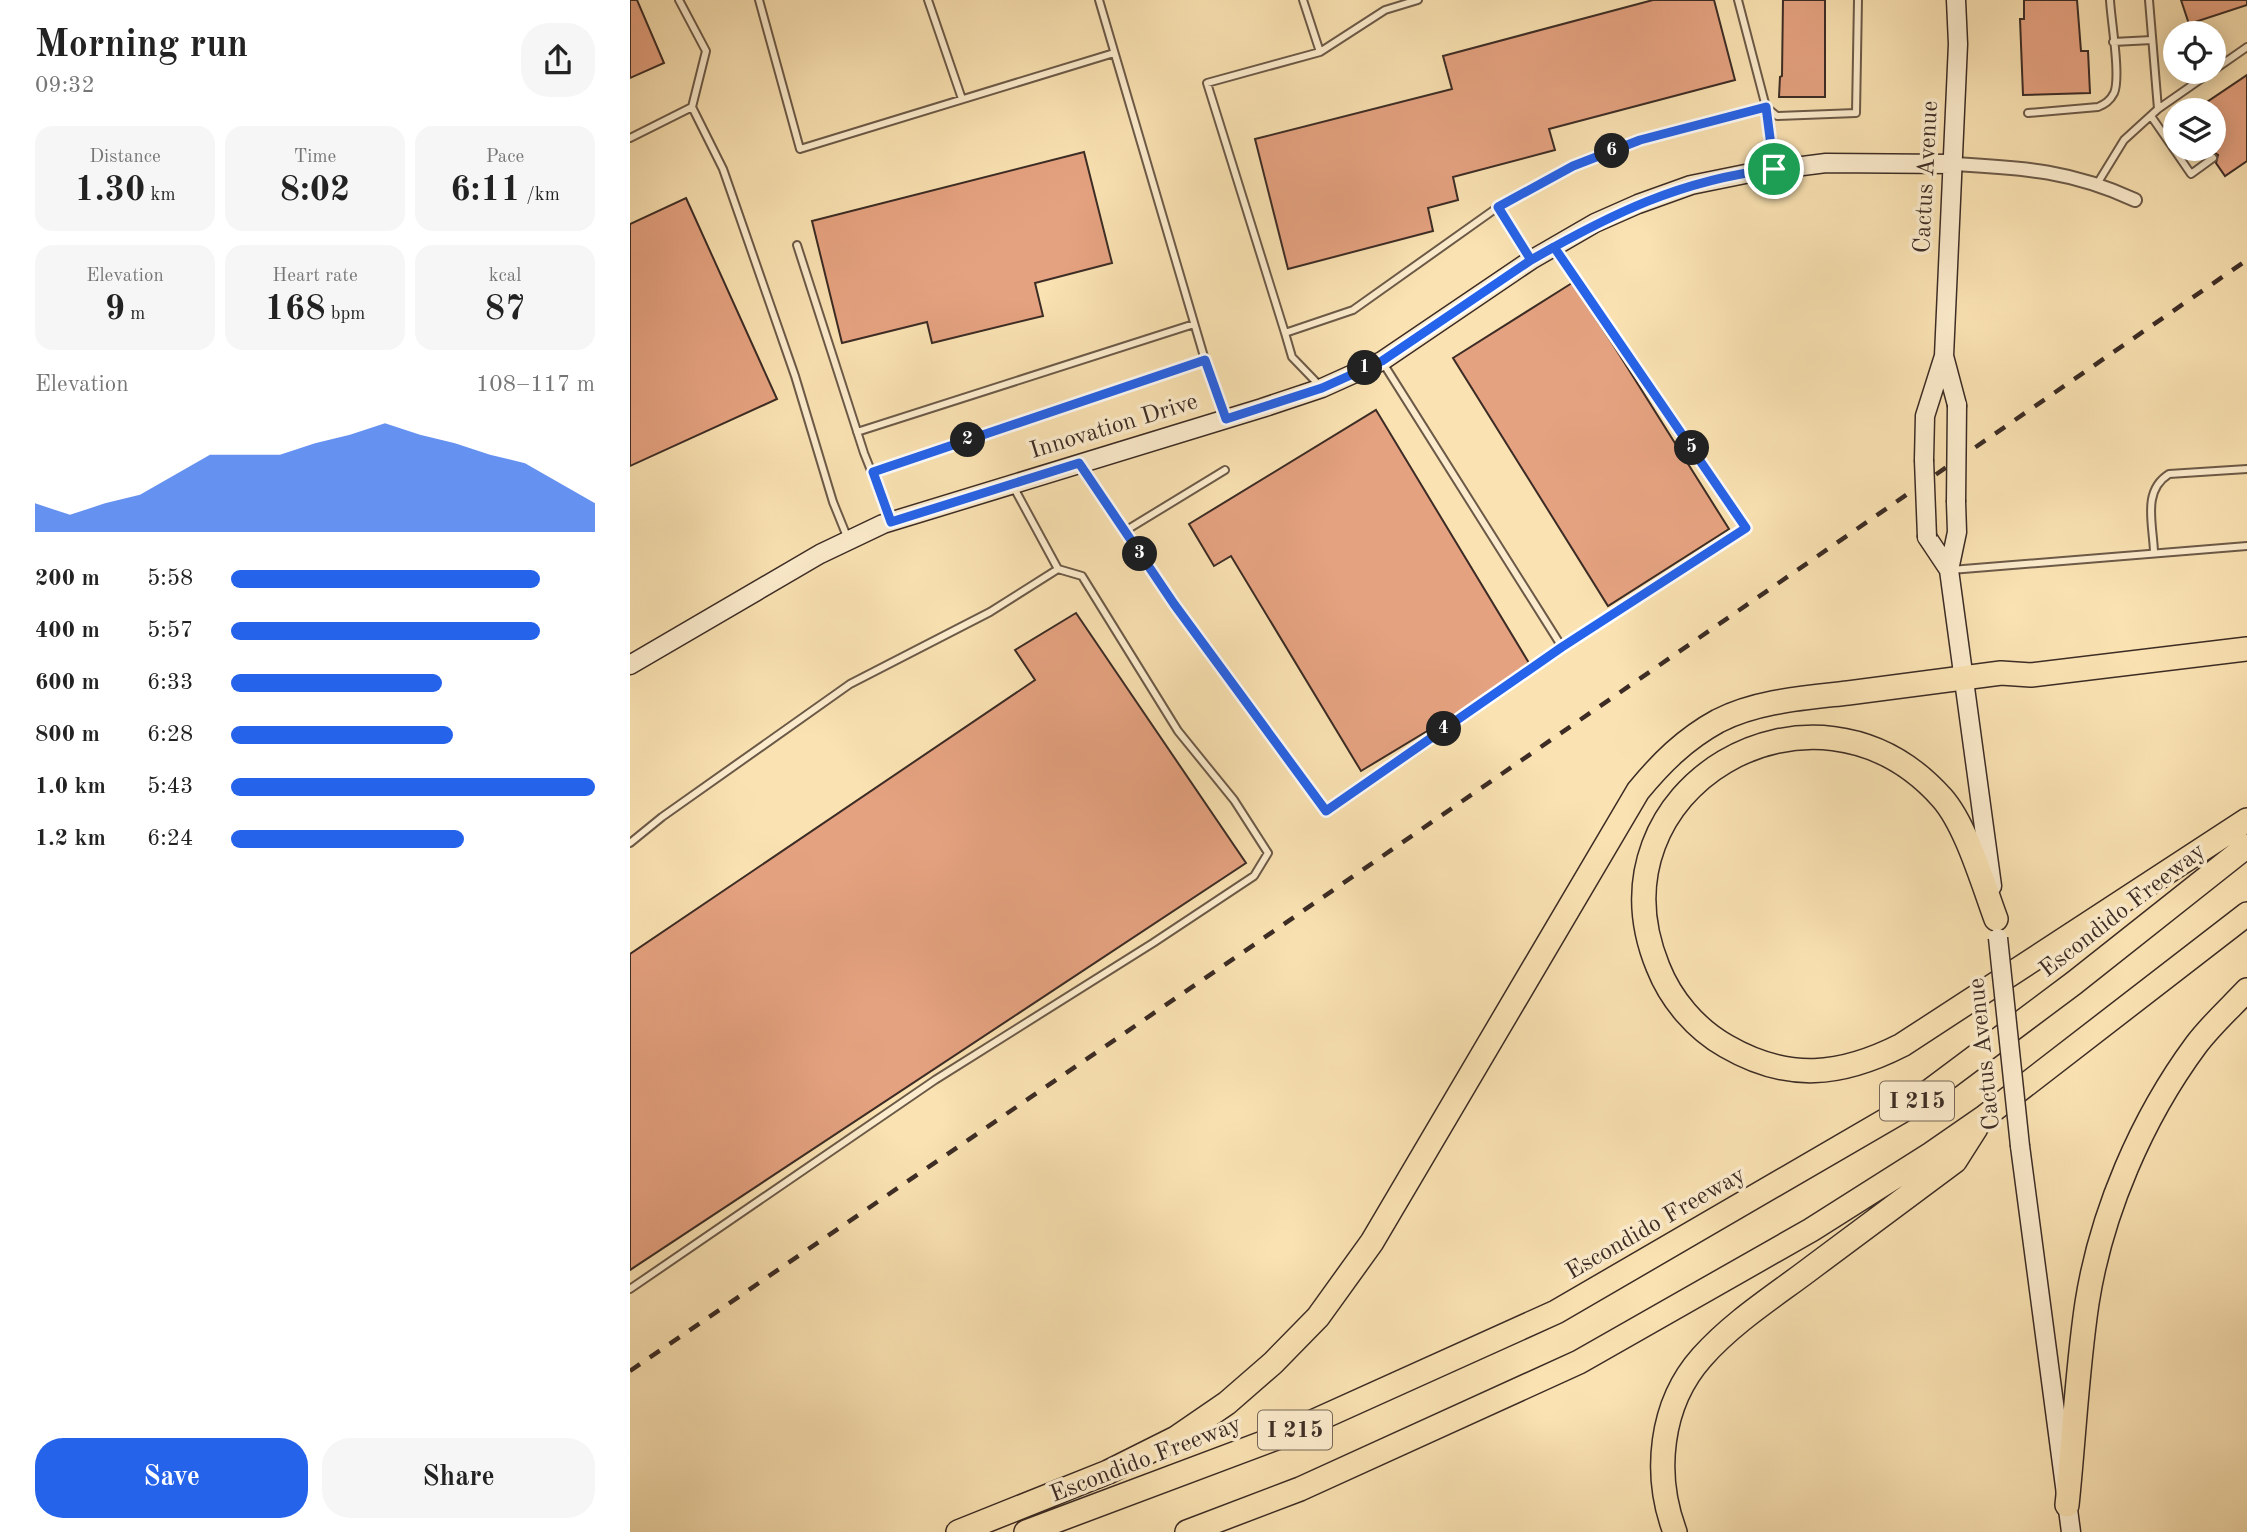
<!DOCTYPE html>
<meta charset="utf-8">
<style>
:root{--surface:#fff;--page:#f6f6f6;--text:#222;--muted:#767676;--accent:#2563eb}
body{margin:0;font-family:"Old Standard TT",serif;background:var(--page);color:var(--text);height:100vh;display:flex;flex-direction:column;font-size:26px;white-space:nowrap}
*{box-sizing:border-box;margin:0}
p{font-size:23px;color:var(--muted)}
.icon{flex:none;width:38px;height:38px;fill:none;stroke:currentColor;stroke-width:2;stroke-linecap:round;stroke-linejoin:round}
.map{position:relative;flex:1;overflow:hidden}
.drawer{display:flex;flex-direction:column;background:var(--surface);width:630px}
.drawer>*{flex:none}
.tools{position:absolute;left:1533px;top:21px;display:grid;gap:14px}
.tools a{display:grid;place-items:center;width:63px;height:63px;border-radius:50%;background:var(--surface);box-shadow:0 4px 18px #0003;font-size:35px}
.pin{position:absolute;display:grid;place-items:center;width:60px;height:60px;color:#fff;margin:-30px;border:4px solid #fff;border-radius:50%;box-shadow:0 2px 7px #0007}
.km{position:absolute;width:35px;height:35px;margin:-18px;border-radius:50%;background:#222;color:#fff;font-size:19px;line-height:35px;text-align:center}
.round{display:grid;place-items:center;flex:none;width:74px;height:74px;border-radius:28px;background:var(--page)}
.headline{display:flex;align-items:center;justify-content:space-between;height:119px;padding:0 35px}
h1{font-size:38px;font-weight:600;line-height:52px}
.stats{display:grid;grid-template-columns:repeat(3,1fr);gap:10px;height:119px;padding:7px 35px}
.stats div{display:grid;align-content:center;border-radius:18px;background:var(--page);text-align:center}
.stats b{font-size:35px;font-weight:600}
.stats small{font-size:19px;font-weight:400}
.stats p{font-size:19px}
.chart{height:196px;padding:14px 35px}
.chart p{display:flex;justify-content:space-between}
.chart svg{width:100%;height:126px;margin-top:7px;fill:var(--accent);opacity:.7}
.cta{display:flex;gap:14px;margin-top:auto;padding:14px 35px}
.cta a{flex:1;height:80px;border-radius:28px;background:var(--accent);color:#fff;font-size:28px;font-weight:600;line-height:80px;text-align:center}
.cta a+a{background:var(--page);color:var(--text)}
ul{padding:0 35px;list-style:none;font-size:23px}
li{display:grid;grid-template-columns:112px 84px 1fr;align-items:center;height:52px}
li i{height:18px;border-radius:9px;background:var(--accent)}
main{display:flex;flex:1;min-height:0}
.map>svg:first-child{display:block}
.building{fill:#e5a280;stroke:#3c2c25;stroke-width:2}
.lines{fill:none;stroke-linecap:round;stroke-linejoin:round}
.lane-casing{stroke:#6c5a48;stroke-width:10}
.street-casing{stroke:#6c5a48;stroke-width:16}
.secondary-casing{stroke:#3c2c25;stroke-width:21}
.highway-casing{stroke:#3c2c25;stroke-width:26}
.lane{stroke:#fceccd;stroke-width:6}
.street{stroke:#fceccd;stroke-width:12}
.secondary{stroke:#fceccd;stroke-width:18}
.highway{stroke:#fae2b2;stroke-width:23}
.rail{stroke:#3c2c25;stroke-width:4.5;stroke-dasharray:12 12;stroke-linecap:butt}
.secondary-bridge-casing{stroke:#3c2c25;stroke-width:21;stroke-linecap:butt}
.secondary-bridge{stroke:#fceccd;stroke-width:18}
.route-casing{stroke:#fff;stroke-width:14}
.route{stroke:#2563eb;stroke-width:9}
.labels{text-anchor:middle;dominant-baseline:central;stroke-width:7;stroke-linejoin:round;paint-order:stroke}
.shield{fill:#fceccd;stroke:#766657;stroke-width:2}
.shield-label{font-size:23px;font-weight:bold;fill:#3c2c25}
.street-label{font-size:24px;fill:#3c2c25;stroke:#fceccd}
</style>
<main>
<section class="drawer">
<div class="headline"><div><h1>Morning run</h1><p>09:32</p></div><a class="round"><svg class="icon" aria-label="share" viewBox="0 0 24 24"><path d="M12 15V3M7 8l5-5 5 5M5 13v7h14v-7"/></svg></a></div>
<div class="stats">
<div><p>Distance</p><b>1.30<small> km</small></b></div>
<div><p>Time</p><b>8:02</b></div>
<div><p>Pace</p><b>6:11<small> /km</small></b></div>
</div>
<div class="stats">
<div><p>Elevation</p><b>9<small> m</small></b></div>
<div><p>Heart rate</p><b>168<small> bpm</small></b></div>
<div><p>kcal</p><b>87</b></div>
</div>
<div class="chart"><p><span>Elevation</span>108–117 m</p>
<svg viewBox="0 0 160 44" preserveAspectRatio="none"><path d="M0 44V34L10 38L20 34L30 31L40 24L50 17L60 17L70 17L80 13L90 10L100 6L110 10L120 13L130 17L140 20L150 27L160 34V44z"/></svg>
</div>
<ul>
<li><b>200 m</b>5:58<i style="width:85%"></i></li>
<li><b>400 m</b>5:57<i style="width:85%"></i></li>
<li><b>600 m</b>6:33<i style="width:58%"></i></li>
<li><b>800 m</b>6:28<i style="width:61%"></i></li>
<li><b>1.0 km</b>5:43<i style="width:100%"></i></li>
<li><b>1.2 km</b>6:24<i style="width:64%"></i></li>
</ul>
<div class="cta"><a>Save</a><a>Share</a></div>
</section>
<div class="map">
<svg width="1617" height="1532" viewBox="0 0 1617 1532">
<rect width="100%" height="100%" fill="#fae2b2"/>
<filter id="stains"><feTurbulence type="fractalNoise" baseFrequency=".00286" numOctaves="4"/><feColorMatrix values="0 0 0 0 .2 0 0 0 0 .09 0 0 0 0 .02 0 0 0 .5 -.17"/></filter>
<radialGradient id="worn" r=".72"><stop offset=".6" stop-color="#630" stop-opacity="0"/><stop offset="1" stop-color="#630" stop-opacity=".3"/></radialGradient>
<path class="building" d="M0 0H7L34 63 0 78Z
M1023 0H1084L1105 80 919 129 925 150 823 177 828 200 798 208 803 231 658 269 625 139 822 89 813 56Z
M1153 0H1195V97H1149L1150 77 1152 76Z
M1394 0H1447L1451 51H1458L1460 93 1393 95 1390 19H1394Z
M1551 0H1617V5L1559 24Z
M1617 75V161L1595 176 1586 163 1588 155 1585 153H1580L1577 149H1584V110H1565Z
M454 152 482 263 405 283 413 316 302 343 297 322 212 343 182 221Z
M56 198 147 399 0 466V224Z
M942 283 982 343 1099 529 978 606 823 358Z
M746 410 899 663 832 710 731 771 601 556 584 566 559 524Z
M446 613 616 863 0 1270V954L405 680 385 650Z"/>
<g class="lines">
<g class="lane-casing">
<path id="lane" d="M129 0 170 149 484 53
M298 0 332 99
M469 0 575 360 595 417
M1108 0 1136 107 1147 116 1226 113 1228 0
M1519 0 1528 109
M1483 42 1522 40
M690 52 755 10 788 0
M1584 70 1617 47
M62 107 93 169 165 376 203 502 218 539
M1398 113 1468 107C1475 104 1480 101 1484 93 1491 77 1481 20 1480 0
M1521 116 1561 174 1583 158
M0 138 62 107 76 51 49 0
M1467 184 1494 140 1528 109 1581 72
M868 207 943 166 1010 140 1136 107 1144 167
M167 245 234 453 261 521
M925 249 1116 528 932 647
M655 333 577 83 690 52 673 0
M690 386 662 357 655 333 723 310 868 207 899 257
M227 432 564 324
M451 466 544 604 696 811 932 647 753 363
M243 472 575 360
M495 531 595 470
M1524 552C1523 523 1512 491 1539 474L1617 469
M1321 570 1617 546
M0 843 32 817 220 684 360 612 428 569
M0 1289 305 1080 523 943 624 876 638 853 604 800 548 731 452 576 428 569 383 486"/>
</g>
<g class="street-casing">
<path id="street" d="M1323 164C1392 168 1440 170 1505 200"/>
</g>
<g class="secondary-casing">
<path id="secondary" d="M1314 356 1327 405
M1294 460 1295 416 1314 356 1328 44 1326 0
M1326 502 1327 532 1319 570 1362 886
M1297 537 1319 570
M0 665 190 554 253 524 632 408 692 388 752 361 901 260 965 223 1008 204 1061 185 1125 172 1196 163 1323 164
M1390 1146 1441 1532"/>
</g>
<g class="highway-casing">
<path id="highway" d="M1366 919C1353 884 1336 825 1312 798 1184 654 955 789 1028 967 1041 1000 1066 1029 1096 1046 1158 1082 1211 1076 1272 1045L1617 820
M1437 1505C1444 1438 1447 1370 1457 1303 1471 1213 1512 1118 1566 1045 1581 1025 1600 1008 1617 990
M328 1532 478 1472 546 1438 597 1403 643 1363 688 1317 742 1242 1008 791C1031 763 1055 739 1088 721 1127 701 1174 698 1218 693 1269 686 1320 680 1371 673L1401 675 1617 649
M396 1532 649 1437 926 1312 1277 1108 1444 983 1617 846
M557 1532 670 1489 949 1362 1181 1230 1301 1154 1353 1118 1617 914
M1045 1532C1023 1474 1030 1404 1072 1357 1104 1321 1146 1295 1184 1266 1231 1231 1278 1196 1325 1161L1346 1128"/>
</g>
<use href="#lane" class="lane"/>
<use href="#street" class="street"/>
<use href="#secondary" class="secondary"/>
<use href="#highway" class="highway"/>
<path class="rail" d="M0 1371 625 944 1617 260"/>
<g class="secondary-bridge-casing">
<path id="secondary-bridge" d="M1294 460 1297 537
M1326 502 1327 405
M1368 938 1390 1146"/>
</g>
<use href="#secondary-bridge" class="secondary-bridge"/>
</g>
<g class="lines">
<g class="route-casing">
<path id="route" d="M1144 169C1050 180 981 214 901 260L752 361 692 388 596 419 575 360 243 472 261 522 449 463 544 604 696 811 932 647 1116 528 924 247 901 260 868 207 943 166 1010 140 1136 107 1144 169"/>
</g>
<use href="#route" class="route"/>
</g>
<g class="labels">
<g class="shield">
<rect x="1250" y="1081.5" width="74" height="39" rx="5"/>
<rect x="628" y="1410.5" width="74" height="39" rx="5"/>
</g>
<g class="shield-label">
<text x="1287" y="1101">I 215</text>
<text x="665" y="1430">I 215</text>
</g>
<g class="street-label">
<text transform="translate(1297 177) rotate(-87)">Cactus Avenue</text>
<text transform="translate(484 427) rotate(-17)">Innovation Drive</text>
<text transform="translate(1493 911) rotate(-38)">Escondido Freeway</text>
<text transform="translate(1355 1054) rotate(-96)">Cactus Avenue</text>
<text transform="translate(1026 1224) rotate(-30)">Escondido Freeway</text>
<text transform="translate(516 1460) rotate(-21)">Escondido Freeway</text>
</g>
</g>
<rect width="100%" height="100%" filter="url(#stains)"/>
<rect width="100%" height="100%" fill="url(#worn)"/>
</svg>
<div class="tools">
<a><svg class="icon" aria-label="locate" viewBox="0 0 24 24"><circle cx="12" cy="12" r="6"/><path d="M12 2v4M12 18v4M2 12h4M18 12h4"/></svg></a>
<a><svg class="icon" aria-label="layers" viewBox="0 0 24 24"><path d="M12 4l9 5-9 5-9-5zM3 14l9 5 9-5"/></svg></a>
</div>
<div class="pin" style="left:1144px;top:169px;background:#1e9e55"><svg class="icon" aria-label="arrive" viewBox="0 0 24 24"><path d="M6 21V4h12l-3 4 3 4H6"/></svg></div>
<b class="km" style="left:735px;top:368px">1</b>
<b class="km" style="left:338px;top:440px">2</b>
<b class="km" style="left:510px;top:554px">3</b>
<b class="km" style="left:814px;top:729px">4</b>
<b class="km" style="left:1062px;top:448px">5</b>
<b class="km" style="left:982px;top:151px">6</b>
</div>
</main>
